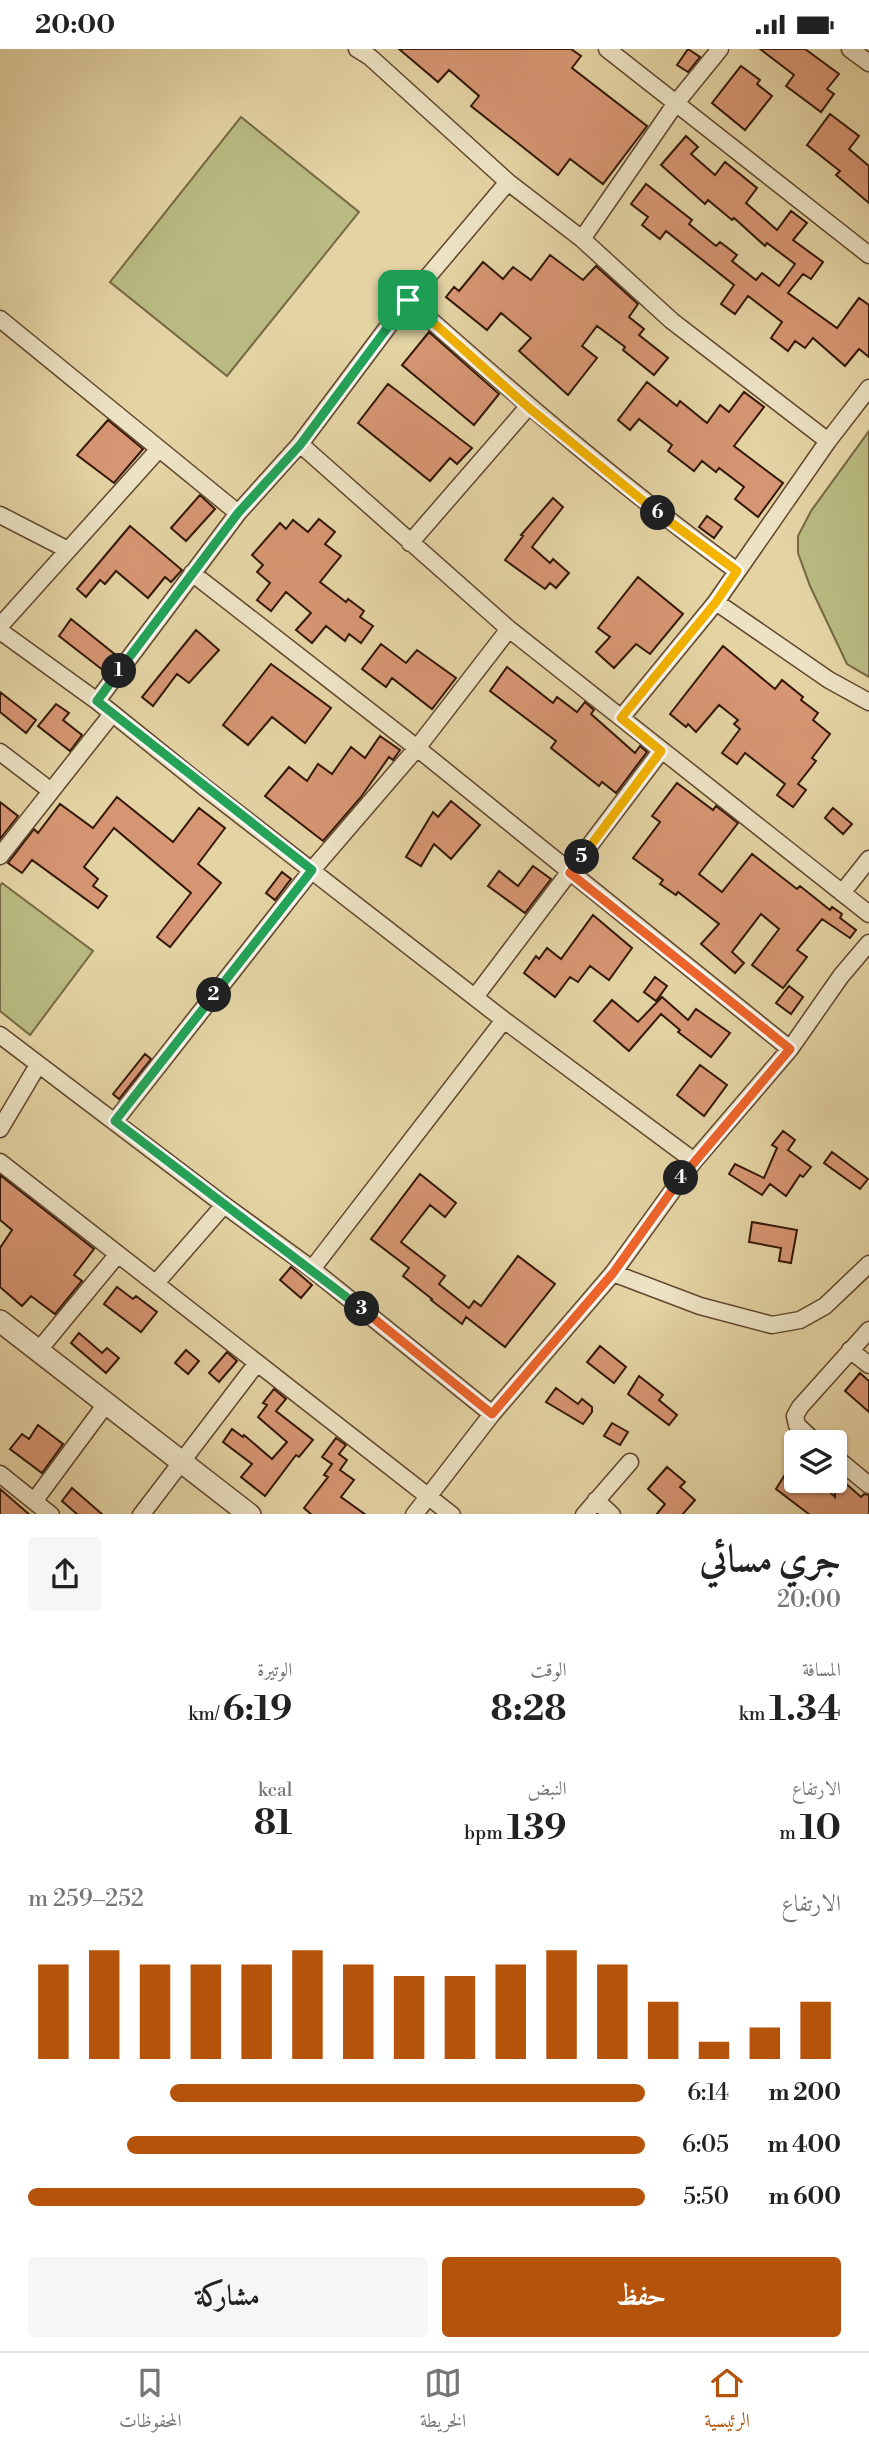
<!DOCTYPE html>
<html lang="ar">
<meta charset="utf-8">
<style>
:root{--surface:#fff;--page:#f6f6f6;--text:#222;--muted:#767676;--line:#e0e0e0;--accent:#b45309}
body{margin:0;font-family:"Libre Bodoni",Amiri,serif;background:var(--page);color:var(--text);direction:rtl;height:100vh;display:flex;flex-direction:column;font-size:26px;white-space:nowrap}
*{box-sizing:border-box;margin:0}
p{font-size:23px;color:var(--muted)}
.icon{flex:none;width:38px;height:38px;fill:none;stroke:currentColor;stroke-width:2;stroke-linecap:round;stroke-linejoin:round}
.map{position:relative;height:1465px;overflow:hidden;direction:ltr}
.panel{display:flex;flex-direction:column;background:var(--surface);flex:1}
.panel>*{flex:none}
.buttons{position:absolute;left:784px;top:1381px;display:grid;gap:14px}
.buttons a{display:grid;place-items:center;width:63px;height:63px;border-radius:7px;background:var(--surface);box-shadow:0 2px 5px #0004;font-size:35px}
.pin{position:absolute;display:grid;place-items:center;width:60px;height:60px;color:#fff;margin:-30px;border-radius:14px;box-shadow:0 4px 10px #0006}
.km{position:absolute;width:35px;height:35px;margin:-18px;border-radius:50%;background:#222;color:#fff;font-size:19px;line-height:35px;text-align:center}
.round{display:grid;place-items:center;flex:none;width:74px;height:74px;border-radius:7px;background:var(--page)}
.overview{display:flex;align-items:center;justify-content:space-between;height:119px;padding:0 28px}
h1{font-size:38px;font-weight:700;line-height:52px}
.metrics{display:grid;grid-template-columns:repeat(3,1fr);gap:10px;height:119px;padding:7px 28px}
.metrics div{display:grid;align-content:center}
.metrics b{font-size:35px;font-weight:700}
.metrics small{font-size:19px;font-weight:400}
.metrics p{font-size:19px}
.chart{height:196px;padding:14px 28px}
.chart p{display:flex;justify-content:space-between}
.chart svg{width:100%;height:126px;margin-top:7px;stroke:var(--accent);stroke-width:6}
.primary-button{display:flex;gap:14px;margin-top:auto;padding:14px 28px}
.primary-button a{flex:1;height:80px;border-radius:7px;background:var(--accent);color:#fff;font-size:28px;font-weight:700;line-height:80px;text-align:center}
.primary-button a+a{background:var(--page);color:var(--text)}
ul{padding:0 28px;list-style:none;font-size:23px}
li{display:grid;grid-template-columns:112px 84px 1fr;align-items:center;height:52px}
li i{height:18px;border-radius:9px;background:var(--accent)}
.status{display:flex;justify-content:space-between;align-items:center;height:49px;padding:0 35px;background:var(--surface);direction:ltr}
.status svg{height:19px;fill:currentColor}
.tabs{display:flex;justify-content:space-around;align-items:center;height:98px;border-top:2px solid var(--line);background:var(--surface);font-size:19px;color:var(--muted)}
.tabs a{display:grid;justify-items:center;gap:4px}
.tabs .current{color:var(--accent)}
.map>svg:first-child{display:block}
.green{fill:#b9bb82;stroke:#766944;stroke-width:2}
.building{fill:#d79673;stroke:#341707;stroke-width:2}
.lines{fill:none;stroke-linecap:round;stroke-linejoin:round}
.minor-casing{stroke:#60462e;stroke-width:19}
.tertiary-casing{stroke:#60462e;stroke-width:24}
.minor{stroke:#ede3c4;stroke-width:16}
.tertiary{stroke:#ede3c4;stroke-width:21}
.split-1-casing{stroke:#fff;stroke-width:14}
.split-2-casing{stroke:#fff;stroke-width:14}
.split-3-casing{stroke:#fff;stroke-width:14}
.split-4-casing{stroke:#fff;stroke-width:14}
.split-5-casing{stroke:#fff;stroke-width:14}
.split-6-casing{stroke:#fff;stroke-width:14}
.split-7-casing{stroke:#fff;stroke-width:14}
.split-1{stroke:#22a559;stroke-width:9}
.split-2{stroke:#22a559;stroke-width:9}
.split-3{stroke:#22a559;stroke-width:9}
.split-4{stroke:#f0652b;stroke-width:9}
.split-5{stroke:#f0652b;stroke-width:9}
.split-6{stroke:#f5b400;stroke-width:9}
.split-7{stroke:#f5b400;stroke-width:9}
</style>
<div class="status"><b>20:00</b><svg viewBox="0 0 49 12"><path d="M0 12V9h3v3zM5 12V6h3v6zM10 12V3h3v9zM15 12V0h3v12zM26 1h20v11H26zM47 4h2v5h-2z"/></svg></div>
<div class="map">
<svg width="869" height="1466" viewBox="0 0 869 1466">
<rect width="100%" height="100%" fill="#e4d4a4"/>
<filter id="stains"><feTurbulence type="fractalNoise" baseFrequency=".00286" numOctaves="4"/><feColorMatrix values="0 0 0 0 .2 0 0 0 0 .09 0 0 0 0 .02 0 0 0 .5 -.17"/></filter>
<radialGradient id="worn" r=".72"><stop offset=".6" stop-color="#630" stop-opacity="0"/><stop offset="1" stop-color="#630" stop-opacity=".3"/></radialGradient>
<path class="green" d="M241 68 359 163 227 327 110 233Z
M869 382V628L847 615 810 537 798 504V487L811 462Z
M2 834 93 902 30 986 0 962V837Z"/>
<path class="building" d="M399 0H571L581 7 572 19 647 77 603 135 570 110 558 126 471 57 479 47 449 21 438 33Z
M688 0 700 8 688 23 677 16Z
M760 0H805L839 25 827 40 834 45 821 63 786 37 794 26Z
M741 17 760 31 757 35 772 47 745 81 712 54Z
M830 65 859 87 849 100 869 117V154L836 126 840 122 807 96Z
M686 87 698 98 691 105 715 126 725 113 757 139 746 154 777 181 791 162 807 174 793 191 823 213 811 230 803 225 788 244 837 279 859 249 869 256V308L859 300 845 317 813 289 805 299 795 292 788 302 771 289 782 273 748 247 735 265 721 255 734 236 666 182 660 190 642 176 648 168 631 155 646 135 692 171 689 175 716 197 720 193 737 206 732 212 756 231 762 224 779 237 795 215 767 194 765 197 734 169 732 171 708 151 705 155 661 116Z
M550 206 583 231 596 217 638 255 629 268 644 280 639 286 668 309 654 326 623 301 625 298 597 277 582 297 597 309 568 346 519 302 531 289 501 264 487 281 446 248 454 238 459 242 483 213 503 230 513 218 531 231Z
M429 283 499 345 474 376 402 316Z
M647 333 677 357 680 352 707 374 720 356 729 363 744 343 764 358 734 397 783 434 758 468 735 450 744 438 719 419 716 423 702 412 694 422 668 402 672 396 639 370 630 381 618 371Z
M388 335 472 399 457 415 450 409 430 432 358 374Z
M108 371 143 400 114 434 77 406Z
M200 446 215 460 186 492 171 479Z
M553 449 563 458 532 498 550 514 553 510 569 524 556 539 550 534 545 540 505 511 523 487 521 486Z
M707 467 722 478 714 489 699 478Z
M319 470 335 483 325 495 341 507 320 533 346 553 348 550 364 562 360 568 373 577 361 594 349 585 345 592 326 577 312 594 296 581 311 564 286 543 271 562 257 551 270 534 257 523 263 516 252 506 280 474 286 480 293 471 308 483Z
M130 477 182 521 171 533 165 528 148 549 116 522 105 535 100 531 86 548 77 540Z
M638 528 683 565 650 605 636 595 614 619 596 603 610 588 598 579Z
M71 570 117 607 104 622 59 587Z
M196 581 219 601 189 634 177 625 153 657 142 648Z
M381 595 406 614 417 601 456 629 432 660 392 629 386 638 362 620Z
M723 597 775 640 782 631 803 648 801 651 818 664 813 671 830 685 812 709 816 712 798 735 806 741 793 758 777 746 785 735 745 704 737 715 722 704 740 680 734 675 738 671 719 656 696 683 688 675 686 678 670 665Z
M271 615 331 659 305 694 272 668 248 696 223 676Z
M507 618 553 654 557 648 577 663 585 653 594 661 591 665 635 704 640 697 647 703 616 744 602 733 599 737 551 699 556 692 490 642Z
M0 643 36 671 26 684 0 663Z
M56 655 69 664 63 671 82 686 70 702 38 677Z
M380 687 400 701 393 711 389 708 361 748 323 792 265 747 289 718 307 732 318 715 332 725 351 698 365 709Z
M677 734 713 761 716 757 738 774 699 825 722 843 752 805 797 840 800 837 830 861 832 858 842 865 840 869 856 881 850 889 822 870 797 901 807 908 783 939 752 916 779 880 761 865 732 903 744 914 735 924 701 895 719 875 678 843 676 846 660 835 663 831 633 809 660 773 652 767Z
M117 748 173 793 199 759 225 779 198 815 221 834 170 898 157 888 191 844 114 779 84 818 98 830 93 837 107 847 98 859 32 811 22 824 8 814 34 780 38 784 60 755 93 779Z
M451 752 480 776 451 810 434 795 421 817 406 808 433 763 438 768Z
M0 753 18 767 0 790Z
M833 759 852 775 843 785 825 769Z
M533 817 551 830 525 864 488 837 499 822 518 837Z
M282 823 291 830 275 851 266 844Z
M593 866 632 899 609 931 590 917 578 933 570 928 555 948 524 924 536 907 539 910 547 899 561 910Z
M655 928 667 937 656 952 644 943Z
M789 937 803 948 791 965 776 954Z
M662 948 688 971 696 960 730 984 711 1008 678 983 680 981 661 965 629 1002 594 972 612 951 638 973Z
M145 1005 151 1010 119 1050 113 1045Z
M700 1016 727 1036 704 1067 677 1046Z
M783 1082 795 1091 788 1101 811 1118 803 1128 800 1126 786 1147 770 1135 762 1146 729 1125 735 1115 764 1129 777 1099 772 1096Z
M832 1103 868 1130 860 1140 824 1114Z
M420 1125 456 1154 445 1168 430 1156 401 1193 445 1227 439 1235 469 1259 474 1252 481 1257 518 1207 555 1235 505 1298 466 1268 462 1275 431 1251 432 1250 403 1227 409 1219 371 1190Z
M0 1126 94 1200 74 1226 82 1232 55 1265 31 1247 22 1257 0 1238V1199L12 1181 0 1171Z
M752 1173 797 1181 791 1214 779 1212 781 1199 749 1193Z
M291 1218 312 1236 301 1249 280 1231Z
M117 1238 133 1250 136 1247 157 1263 141 1283 104 1255Z
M79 1284 102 1304 107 1299 119 1309 106 1324 71 1294Z
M600 1297 626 1318 614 1334 587 1313Z
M186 1301 199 1312 188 1325 175 1314Z
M227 1303 237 1312 219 1333 209 1324Z
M860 1324 869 1332V1363L845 1342Z
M639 1327 663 1346 659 1351 677 1366 669 1376 628 1345Z
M556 1339 578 1355 582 1350 592 1358V1363L583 1375 546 1353Z
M274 1340 286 1350 276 1362 313 1391 299 1408 296 1406 265 1447 241 1428 252 1415 223 1393 232 1380 243 1388 244 1386 272 1410 287 1393 258 1368 267 1356 263 1354Z
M612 1374 628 1383 620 1396 604 1387Z
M38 1376 63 1395 42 1424 10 1400 22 1385 29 1390Z
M336 1389 346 1396 339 1405 347 1411 340 1421 354 1431 341 1448 366 1466H312L304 1459 328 1428 324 1426 332 1415 322 1408Z
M796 1408V1432H818L835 1448V1425L861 1448 864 1445 869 1446V1466H810L776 1440Z
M667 1418 685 1433 680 1438 695 1451 682 1466H656L665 1455 648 1440Z
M72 1439 103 1466H78L62 1452Z
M0 1440 30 1466H0Z"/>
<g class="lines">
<g class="minor-casing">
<path id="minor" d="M357 0 370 8 508 133 582 190 672 272 828 392
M607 0 869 206
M850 0 869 14
M582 190 676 54 720 0
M408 251C515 346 622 438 737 522
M0 270 238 464
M869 339 828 392 716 553 829 631 869 653
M300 395 509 580 869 865
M0 466 68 501
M410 494 528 358
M192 524 417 699 790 1000
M0 577 159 400
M0 582 97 652 204 738 504 971 694 1112
M97 652 238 464 300 395 408 251 508 133
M621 669 716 553
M0 703 51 742
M0 807 112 665
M842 844 869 810
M475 948 661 702
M0 986 224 1156 312 1220 492 1365
M115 1072 312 821 417 699 509 580
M0 1080 38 1016
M0 1113 452 1466
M312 1220 504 971
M613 1224 700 1257 772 1276 800 1271 825 1257 869 1215
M156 1234 224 1156
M850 1301 869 1316
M38 1302 118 1205
M815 1393 797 1376 795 1367 800 1358 869 1281
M835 1408 869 1436
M0 1425 51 1466
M35 1451 106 1355
M596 1451 612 1466
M141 1466 257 1314
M414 1466 492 1365 613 1224 694 1112 790 1000 841 927 869 894
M584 1466 630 1413"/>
</g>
<g class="tertiary-casing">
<path id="tertiary" d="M0 1272 250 1466"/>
</g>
<use href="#minor" class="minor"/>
<use href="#tertiary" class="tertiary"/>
</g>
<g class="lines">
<g class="split-1-casing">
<path id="split-1" d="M119 622 238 464 300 396 408 251"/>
</g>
<g class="split-2-casing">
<path id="split-2" d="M119 622 97 652 312 821 214 946"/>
</g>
<g class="split-3-casing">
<path id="split-3" d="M214 946 115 1072 362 1260"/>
</g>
<g class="split-4-casing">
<path id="split-4" d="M362 1260 492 1365 613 1224 681 1129"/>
</g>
<g class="split-5-casing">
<path id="split-5" d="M582 808 570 824 790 1000 681 1129"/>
</g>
<g class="split-6-casing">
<path id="split-6" d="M582 808 661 702 621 669 716 553 737 522 658 464"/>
</g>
<g class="split-7-casing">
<path id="split-7" d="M408 251 528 358 658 464"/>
</g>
<use href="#split-1" class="split-1"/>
<use href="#split-2" class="split-2"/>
<use href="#split-3" class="split-3"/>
<use href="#split-4" class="split-4"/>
<use href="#split-5" class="split-5"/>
<use href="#split-6" class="split-6"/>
<use href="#split-7" class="split-7"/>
</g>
<rect width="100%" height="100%" filter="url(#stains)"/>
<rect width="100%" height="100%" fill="url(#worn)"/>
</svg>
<div class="buttons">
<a><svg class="icon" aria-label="layers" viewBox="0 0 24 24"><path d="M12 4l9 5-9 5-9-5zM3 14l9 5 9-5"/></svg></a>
</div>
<div class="pin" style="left:408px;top:251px;background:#1e9e55"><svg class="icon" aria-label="arrive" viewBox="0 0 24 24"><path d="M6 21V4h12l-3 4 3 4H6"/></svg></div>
<b class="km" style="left:119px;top:622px">1</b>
<b class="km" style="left:214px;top:946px">2</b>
<b class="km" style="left:362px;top:1260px">3</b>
<b class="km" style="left:681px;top:1129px">4</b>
<b class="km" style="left:582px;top:808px">5</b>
<b class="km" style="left:658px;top:464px">6</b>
</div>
<section class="panel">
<div class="overview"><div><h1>جري مسائي</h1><p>20:00</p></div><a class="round"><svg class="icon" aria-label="share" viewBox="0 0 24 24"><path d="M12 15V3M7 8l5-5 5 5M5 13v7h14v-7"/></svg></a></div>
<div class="metrics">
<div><p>المسافة</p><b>1.34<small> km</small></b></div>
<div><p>الوقت</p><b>8:28</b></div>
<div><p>الوتيرة</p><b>6:19<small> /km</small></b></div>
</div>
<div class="metrics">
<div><p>الارتفاع</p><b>10<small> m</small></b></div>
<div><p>النبض</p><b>139<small> bpm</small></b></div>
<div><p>kcal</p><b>81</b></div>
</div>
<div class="chart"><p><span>الارتفاع</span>252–259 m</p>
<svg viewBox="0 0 160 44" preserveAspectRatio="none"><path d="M5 44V11M15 44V6M25 44V11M35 44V11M45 44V11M55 44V6M65 44V11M75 44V15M85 44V15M95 44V11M105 44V6M115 44V11M125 44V24M135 44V38M145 44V33M155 44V24"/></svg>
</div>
<ul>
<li><b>200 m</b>6:14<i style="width:77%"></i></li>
<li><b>400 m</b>6:05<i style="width:84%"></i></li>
<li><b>600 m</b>5:50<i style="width:100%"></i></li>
</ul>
<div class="primary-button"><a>حفظ</a><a>مشاركة</a></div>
</section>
<nav class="tabs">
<a class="current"><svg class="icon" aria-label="home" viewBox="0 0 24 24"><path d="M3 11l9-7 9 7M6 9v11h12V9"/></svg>الرئيسية</a>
<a><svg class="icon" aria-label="map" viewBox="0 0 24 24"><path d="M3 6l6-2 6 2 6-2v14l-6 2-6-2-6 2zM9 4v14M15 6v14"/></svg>الخريطة</a>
<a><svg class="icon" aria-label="saved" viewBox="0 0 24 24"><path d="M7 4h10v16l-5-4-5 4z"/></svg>المحفوظات</a>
</nav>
